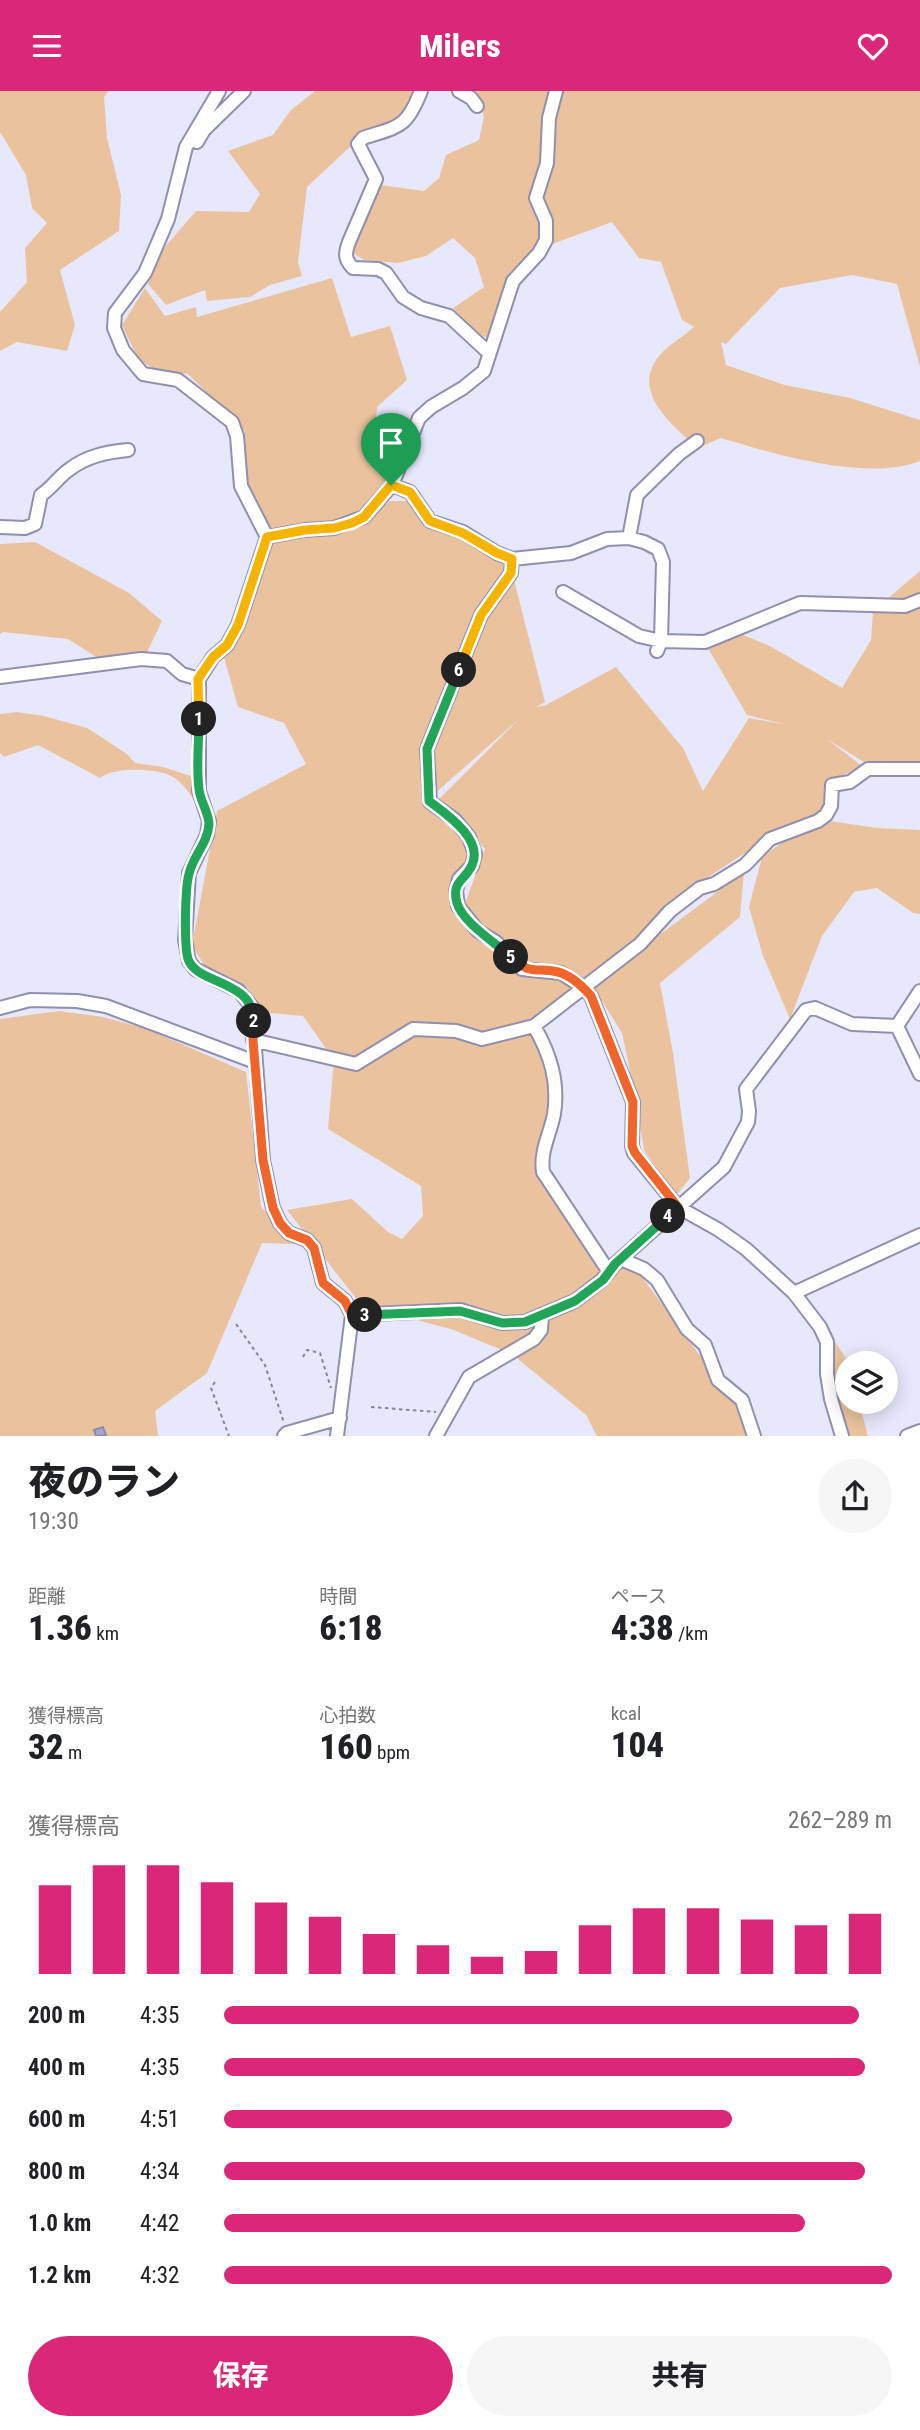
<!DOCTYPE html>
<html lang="ja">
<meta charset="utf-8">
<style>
:root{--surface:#fff;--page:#f6f6f6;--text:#202124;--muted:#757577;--accent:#db2777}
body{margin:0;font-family:"Roboto Condensed","Noto Sans JP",sans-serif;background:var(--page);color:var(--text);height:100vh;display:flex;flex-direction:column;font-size:26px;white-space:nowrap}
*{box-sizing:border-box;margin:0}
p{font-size:23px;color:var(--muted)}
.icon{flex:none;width:38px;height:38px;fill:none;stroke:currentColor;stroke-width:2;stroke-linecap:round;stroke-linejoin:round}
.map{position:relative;height:1345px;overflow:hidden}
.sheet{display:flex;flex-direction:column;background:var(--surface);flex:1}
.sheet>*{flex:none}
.fabs{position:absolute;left:835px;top:1260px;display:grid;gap:14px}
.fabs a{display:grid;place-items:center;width:63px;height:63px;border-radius:50%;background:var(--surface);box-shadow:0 4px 18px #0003;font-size:35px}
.pin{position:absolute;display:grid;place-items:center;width:60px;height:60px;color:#fff;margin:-72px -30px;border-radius:50% 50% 50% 0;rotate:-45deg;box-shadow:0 0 7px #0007}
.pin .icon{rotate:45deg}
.km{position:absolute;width:35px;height:35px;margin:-18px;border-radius:50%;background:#222;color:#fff;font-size:19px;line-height:35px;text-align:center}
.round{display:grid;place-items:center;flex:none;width:74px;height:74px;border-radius:37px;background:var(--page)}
.summary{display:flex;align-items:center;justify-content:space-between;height:119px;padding:0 28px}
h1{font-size:38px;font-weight:800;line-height:52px}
.figures{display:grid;grid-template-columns:repeat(3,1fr);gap:10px;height:119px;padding:7px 28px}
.figures div{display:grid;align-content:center}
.figures b{font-size:35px;font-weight:800}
.figures small{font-size:19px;font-weight:400}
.figures p{font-size:19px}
.chart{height:196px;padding:14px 28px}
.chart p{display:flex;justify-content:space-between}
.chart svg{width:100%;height:126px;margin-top:7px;stroke:var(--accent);stroke-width:6}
.action{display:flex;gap:14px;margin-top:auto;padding:14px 28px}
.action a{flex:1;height:80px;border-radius:42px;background:var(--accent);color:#fff;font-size:28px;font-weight:800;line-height:80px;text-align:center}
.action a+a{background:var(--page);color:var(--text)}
ul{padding:0 28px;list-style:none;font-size:23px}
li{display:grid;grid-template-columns:112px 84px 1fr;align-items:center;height:52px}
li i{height:18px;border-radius:9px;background:var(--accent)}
header{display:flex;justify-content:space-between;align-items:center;height:91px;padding:0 28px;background:var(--accent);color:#fff;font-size:32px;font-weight:800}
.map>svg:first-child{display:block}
.green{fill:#eac39e}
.building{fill:#a7a5d5;stroke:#8c8bab;stroke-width:2}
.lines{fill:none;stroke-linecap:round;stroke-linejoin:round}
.minor-casing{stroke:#908fae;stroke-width:16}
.path{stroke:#858594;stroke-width:2;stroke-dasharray:3.5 3.5;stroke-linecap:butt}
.minor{stroke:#fff;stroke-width:12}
.split-1-casing{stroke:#fff;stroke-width:14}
.split-2-casing{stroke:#fff;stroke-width:14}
.split-3-casing{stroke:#fff;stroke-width:14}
.split-4-casing{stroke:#fff;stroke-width:14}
.split-5-casing{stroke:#fff;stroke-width:14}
.split-6-casing{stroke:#fff;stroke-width:14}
.split-7-casing{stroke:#fff;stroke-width:14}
.split-1{stroke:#f5b400;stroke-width:9}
.split-2{stroke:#22a559;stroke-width:9}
.split-3{stroke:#f0652b;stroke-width:9}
.split-4{stroke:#22a559;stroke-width:9}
.split-5{stroke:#f0652b;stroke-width:9}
.split-6{stroke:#22a559;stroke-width:9}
.split-7{stroke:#f5b400;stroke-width:9}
</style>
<header><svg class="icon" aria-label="menu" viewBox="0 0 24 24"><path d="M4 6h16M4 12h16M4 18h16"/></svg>Milers<svg class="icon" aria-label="heart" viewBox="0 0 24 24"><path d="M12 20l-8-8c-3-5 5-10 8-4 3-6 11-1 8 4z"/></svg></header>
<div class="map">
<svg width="920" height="1345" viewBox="0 0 920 1345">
<rect width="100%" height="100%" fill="#e8e8fc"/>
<path class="green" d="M0 0H109L104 6 107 47 121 104 119 140 60 179 75 234 67 260 17 251 0 260V221L27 191 25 157 47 132 32 117 26 84 0 41Z
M315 0H416L398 32 353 53 307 96 298 171 302 185 270 194 250 206 207 210 205 199 166 214 148 193 163 158 196 120 249 121 260 103 228 60 273 44 291 19Z
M477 0H920V276L897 193 852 184 780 197 726 253 721 251 726 274 785 294 850 307 920 329V370C868 391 773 363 721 347L698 357C672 334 629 300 660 264 669 253 684 245 694 236L682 229 661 171 639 167 612 131 536 159 509 182 489 247 476 243 453 217 484 196 475 167 453 147 426 165 398 172 364 169 350 160 380 94 424 100 439 87 446 64 479 49 484 26Z
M332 187 351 246 390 235 407 289 377 316 374 347 390 386 364 420 339 431 270 439 245 390V340L188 283C143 279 140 274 122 234L145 197 165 225 196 216 197 226Z
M390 410H410L433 436 509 469 545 611 536 616 546 614 616 576 683 657 703 700 749 627 788 634 747 624 708 557 743 544 770 555 842 597 871 549 873 520 920 480V671L867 673 827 648 862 675 827 692 826 714 817 724 777 741 696 794 634 851 582 890 562 874H525L464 815 485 758 438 709 518 629 424 712 470 756 465 771 448 801 473 844 520 881 559 884 574 897 534 935 554 993 541 1082 545 1103 543 1081 608 1180 633 1174 718 1289 744 1315 752 1345H597L586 1324 512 1263 451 1238 362 1215 287 1119 352 1108 388 1141 402 1148 423 1125 421 1095 328 1038 334 969 303 925 260 921 248 897 207 879 192 854 217 720 306 673 284 632 238 616 223 563 243 542 270 448 354 439Z
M35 451 129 502 162 530 147 561 104 571 68 548 3 541 0 543V453Z
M17 621 44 625 87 637 127 663 135 672 163 676 194 686 197 715C190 703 184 692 171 685 155 677 114 676 100 687L38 654 4 666 0 662V623Z
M830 730 877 737 920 739V823L913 822 877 797 854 801 822 845 790 928 763 865 749 816 762 766 791 745Z
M744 781 740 826 660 892 673 962 690 1087 676 1105 644 1059 636 1009 622 942 592 894Z
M59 920 103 926 147 938 246 981 261 1116 295 1153 262 1152 207 1282 155 1320 158 1345H0V928Z
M828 1240 849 1272H847V1311H859L868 1345H842L831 1308Z"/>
<path class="building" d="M103 1336 106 1344 96 1345 94 1339Z"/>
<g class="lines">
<g class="minor-casing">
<path id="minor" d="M219 0 186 56 168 128 145 182 115 222 114 237 123 259 143 283 178 289 232 331 237 345 241 395 267 446
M421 0C406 38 399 35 363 47L358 53 376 88 349 151C345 162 344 168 353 177L378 178 386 182 403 206 421 217 449 225 489 262
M459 0 471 7 477 15
M197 51 204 39 244 0
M392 394 410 401 430 430 463 441 497 462 512 468 571 462 607 448 629 447 644 451 658 458 663 471 661 550 657 560
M0 436 25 437 35 433 41 404C53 396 59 385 70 378 87 365 107 361 128 359
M629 447 637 404 679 363 697 350
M512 468 511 482 481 524 427 658 430 711 455 729 469 746 475 763 472 775 459 788 456 800 458 815 478 840 496 851 522 878 561 882 583 896 591 905 633 1011 632 1055 634 1062 678 1116 719 1139 746 1158 794 1202 820 1236 827 1251V1283L831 1308 842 1345
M563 501 639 545 661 550 705 551 800 512 905 515 920 509
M0 586 141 568 167 570 182 583 199 588
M0 917 30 909 77 910 106 915 255 971
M534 935C550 963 559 990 554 1023 550 1044 540 1059 543 1081L609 1181
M897 935 920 983
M253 949 356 973 413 938 456 940 482 948 534 935 640 853 670 820 700 797 714 793 745 774 770 748 818 730 826 724 831 715 832 694 850 691 868 678H920
M621 1168 644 1178 657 1189 687 1238 705 1254 718 1289 742 1309 754 1345
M794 1202 920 1144
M352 1224 460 1219 502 1232 525 1231 575 1210 602 1189 615 1173 724 1076 748 1031 749 1020 746 998 806 919 815 917 852 933 897 935 920 900
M284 1345 287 1342 340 1327
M337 1345 352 1224 345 1210 323 1192 314 1157 307 1149 289 1142 280 1132 273 1117 263 1069 252 916 239 900 195 878 189 870 185 849 189 782 207 744 209 730 199 700V588L213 566 227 554 238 534 267 446 305 439 334 437 364 426 392 394 419 327 431 316 463 297 484 280 513 190 539 162 546 149V130L536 107 547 72 549 27 556 0
M436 1345 469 1286 534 1248 541 1239 542 1224
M907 1345 920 1340"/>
</g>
<path class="path" d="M236 1233 265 1274 284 1332
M303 1266 307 1259 320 1262 331 1297
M215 1291 211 1297 229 1345
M371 1316 436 1321"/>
<use href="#minor" class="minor"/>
</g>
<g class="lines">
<g class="split-1-casing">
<path id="split-1" d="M199 628 198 588 213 566 227 554 238 534 267 446 305 439 334 437 352 432 364 426 391 394"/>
</g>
<g class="split-2-casing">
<path id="split-2" d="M199 628C199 651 196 675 199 698 200 710 209 722 209 733 208 752 193 765 189 783 185 797 184 854 188 868 197 894 253 888 254 930"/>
</g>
<g class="split-3-casing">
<path id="split-3" d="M254 930 253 949 263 1069 273 1117 280 1132 289 1142 307 1149 314 1157 323 1192 345 1210 352 1224H365"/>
</g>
<g class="split-4-casing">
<path id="split-4" d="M365 1224 460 1220 502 1232 525 1231 575 1210 603 1189 615 1173 668 1125"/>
</g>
<g class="split-5-casing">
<path id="split-5" d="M511 866C530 885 536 876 558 881 570 884 583 896 591 905L633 1011 632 1055 635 1062 678 1116 668 1125"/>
</g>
<g class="split-6-casing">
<path id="split-6" d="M459 579 427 658 429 710C446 723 484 748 472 774 465 790 451 790 457 812 463 832 496 852 511 866"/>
</g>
<g class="split-7-casing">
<path id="split-7" d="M391 394 410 401 430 430 463 442 497 462 512 468 511 482 481 524 459 579"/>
</g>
<use href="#split-1" class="split-1"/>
<use href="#split-2" class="split-2"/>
<use href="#split-3" class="split-3"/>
<use href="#split-4" class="split-4"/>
<use href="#split-5" class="split-5"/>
<use href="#split-6" class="split-6"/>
<use href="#split-7" class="split-7"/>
</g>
</svg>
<div class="fabs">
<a><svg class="icon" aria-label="layers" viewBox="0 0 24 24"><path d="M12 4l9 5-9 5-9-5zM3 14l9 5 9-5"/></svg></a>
</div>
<div class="pin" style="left:391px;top:394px;background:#1e9e55"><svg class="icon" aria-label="arrive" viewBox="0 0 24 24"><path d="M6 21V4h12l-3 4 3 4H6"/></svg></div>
<b class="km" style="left:199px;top:628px">1</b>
<b class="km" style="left:254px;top:930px">2</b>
<b class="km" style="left:365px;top:1224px">3</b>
<b class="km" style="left:668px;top:1125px">4</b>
<b class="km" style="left:511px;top:866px">5</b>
<b class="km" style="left:459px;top:579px">6</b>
</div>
<section class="sheet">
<div class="summary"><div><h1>夜のラン</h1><p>19:30</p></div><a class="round"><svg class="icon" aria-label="share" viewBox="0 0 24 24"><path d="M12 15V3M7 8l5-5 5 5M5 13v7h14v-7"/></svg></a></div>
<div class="figures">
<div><p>距離</p><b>1.36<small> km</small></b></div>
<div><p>時間</p><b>6:18</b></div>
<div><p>ペース</p><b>4:38<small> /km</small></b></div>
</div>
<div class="figures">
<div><p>獲得標高</p><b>32<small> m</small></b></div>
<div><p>心拍数</p><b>160<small> bpm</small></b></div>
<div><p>kcal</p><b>104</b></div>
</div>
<div class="chart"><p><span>獲得標高</span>262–289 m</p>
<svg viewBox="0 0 160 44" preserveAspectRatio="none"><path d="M5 44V13M15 44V6M25 44V6M35 44V12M45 44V19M55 44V24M65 44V30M75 44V34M85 44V38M95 44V36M105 44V27M115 44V21M125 44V21M135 44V25M145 44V27M155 44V23"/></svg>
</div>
<ul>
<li><b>200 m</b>4:35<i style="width:95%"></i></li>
<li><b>400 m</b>4:35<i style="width:96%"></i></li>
<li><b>600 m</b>4:51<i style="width:76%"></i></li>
<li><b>800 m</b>4:34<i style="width:96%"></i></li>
<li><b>1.0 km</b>4:42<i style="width:87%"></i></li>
<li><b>1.2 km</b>4:32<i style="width:100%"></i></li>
</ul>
<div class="action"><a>保存</a><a>共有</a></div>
</section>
